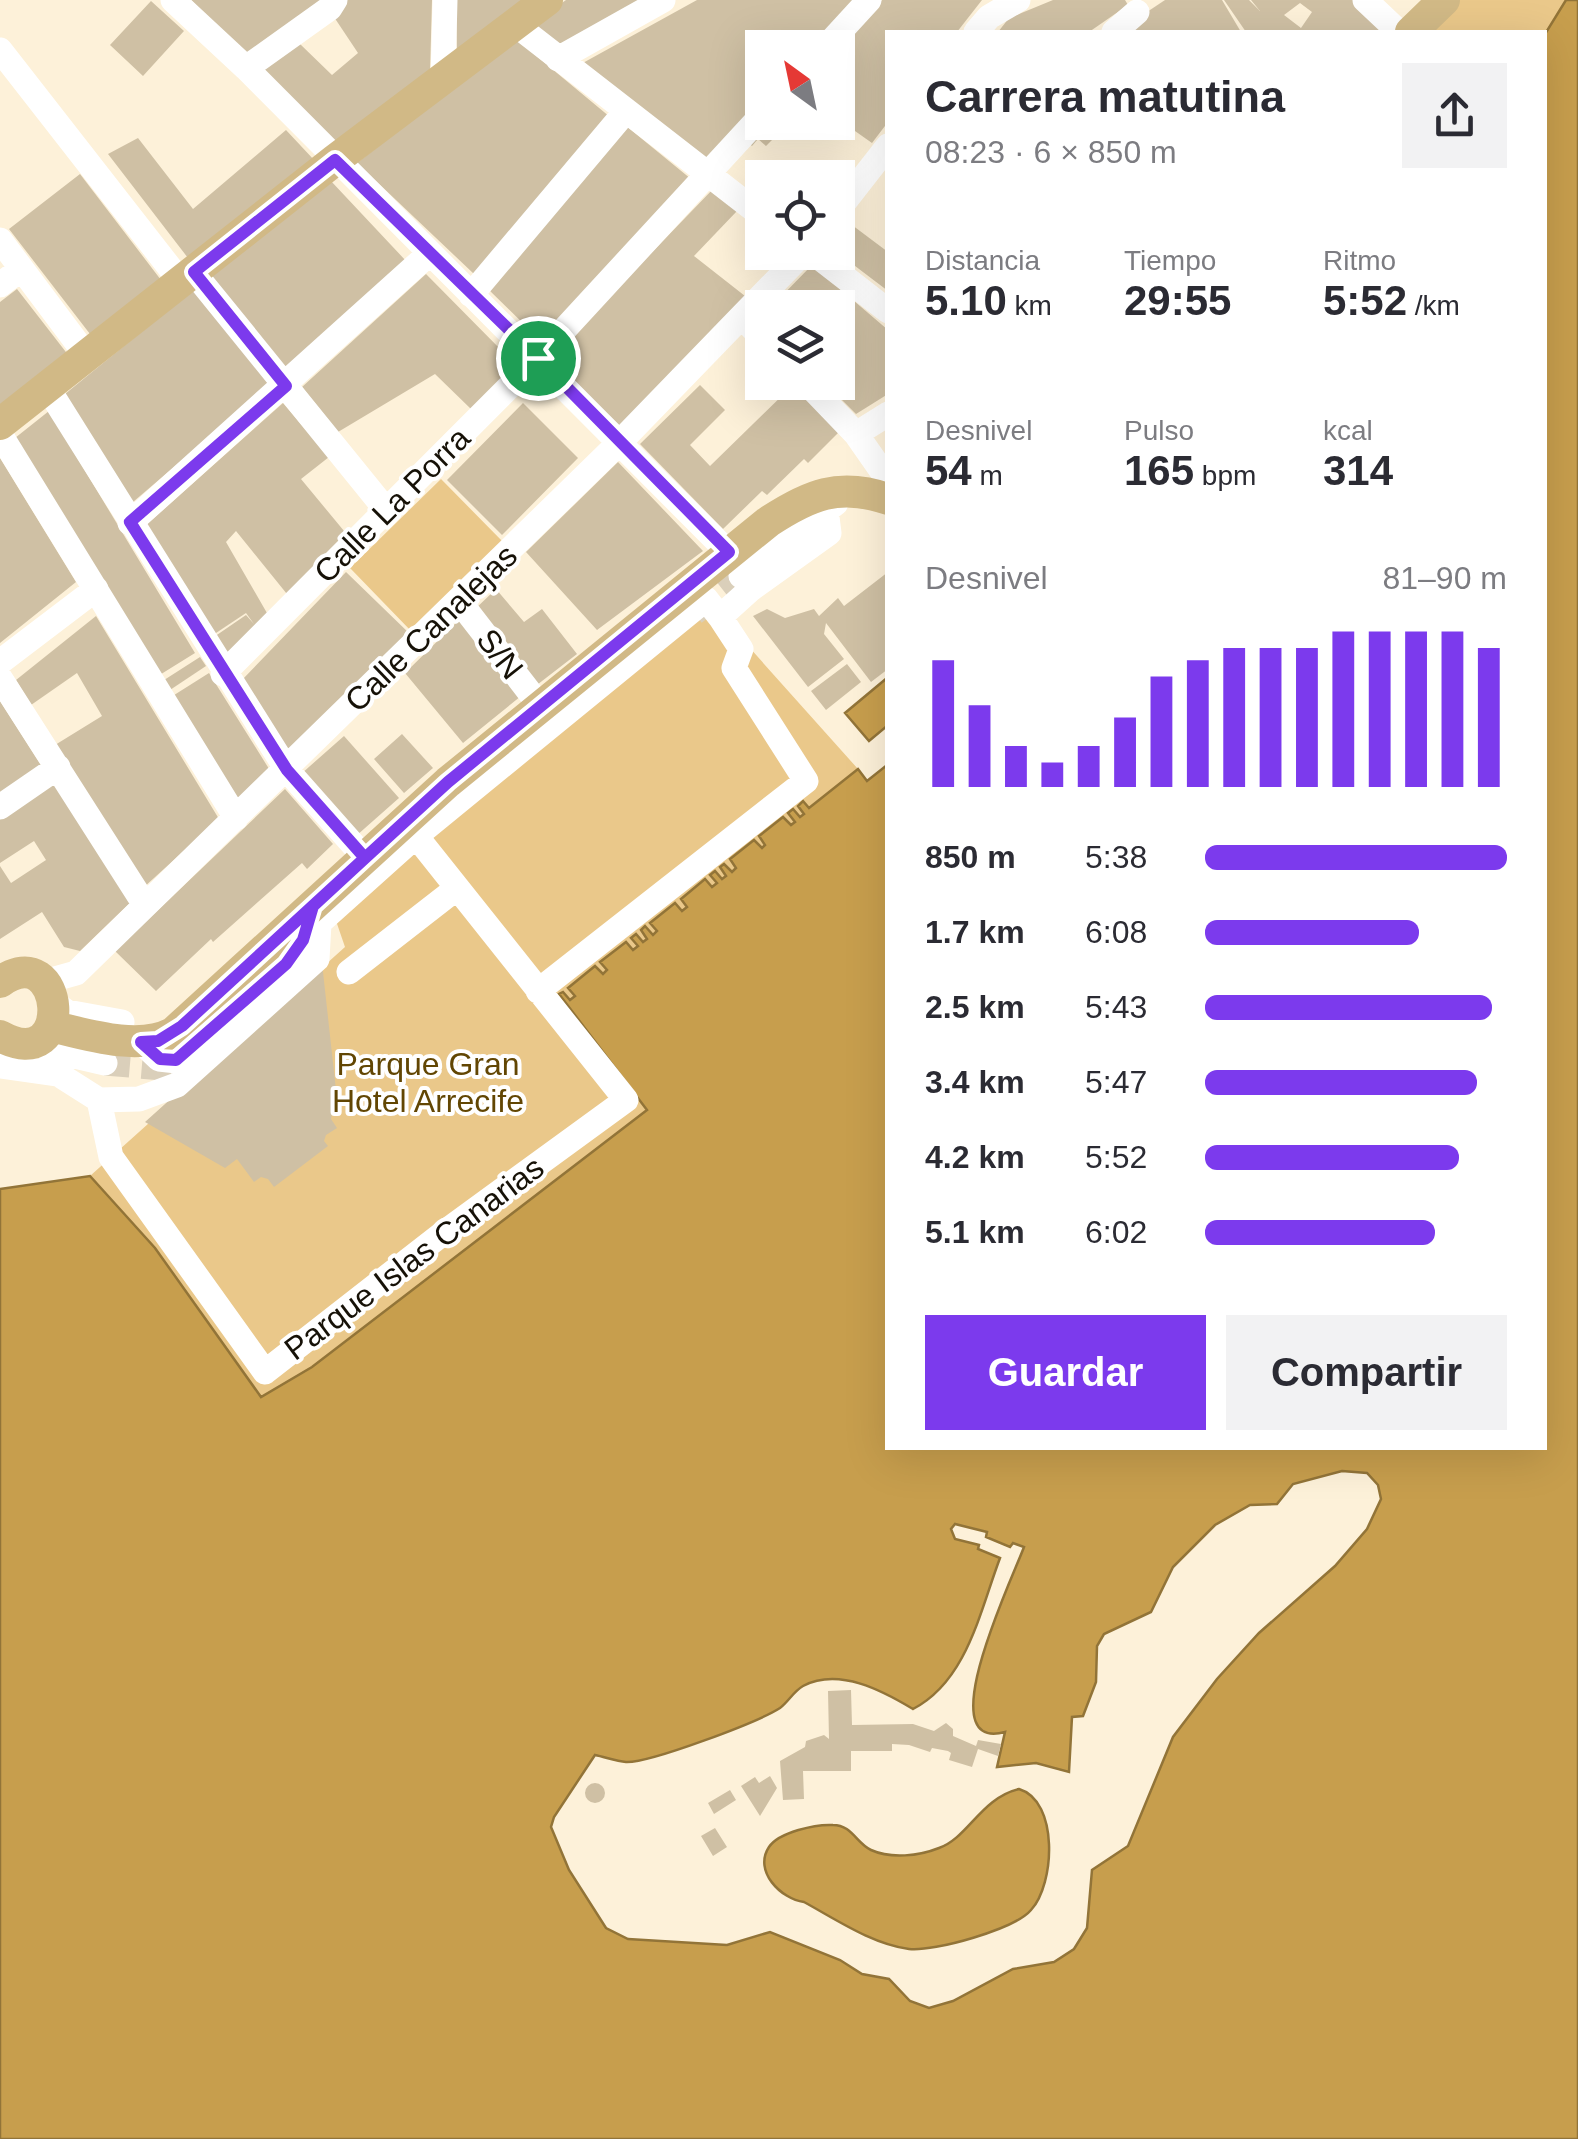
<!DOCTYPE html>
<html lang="es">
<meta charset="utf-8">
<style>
:root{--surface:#fff;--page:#f2f2f3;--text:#2b2b33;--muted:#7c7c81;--accent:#7c3aed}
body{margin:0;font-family:Arial,sans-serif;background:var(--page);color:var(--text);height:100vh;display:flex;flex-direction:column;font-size:38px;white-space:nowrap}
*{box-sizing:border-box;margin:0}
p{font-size:32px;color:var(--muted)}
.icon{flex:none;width:55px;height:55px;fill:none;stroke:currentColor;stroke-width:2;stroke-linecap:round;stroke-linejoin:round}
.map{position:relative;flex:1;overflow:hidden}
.sheet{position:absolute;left:885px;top:30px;width:662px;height:1420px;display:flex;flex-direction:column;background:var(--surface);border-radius:0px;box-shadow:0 10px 40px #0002}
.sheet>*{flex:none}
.needle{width:65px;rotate:327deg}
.tools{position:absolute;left:745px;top:30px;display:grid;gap:20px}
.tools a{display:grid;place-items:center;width:110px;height:110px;border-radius:0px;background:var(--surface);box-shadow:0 10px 40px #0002;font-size:50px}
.pin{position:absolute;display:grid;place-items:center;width:85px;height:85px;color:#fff;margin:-42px;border:5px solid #fff;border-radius:50%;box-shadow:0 2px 10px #0007}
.round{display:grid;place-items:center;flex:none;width:105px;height:105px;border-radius:0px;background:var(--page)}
.head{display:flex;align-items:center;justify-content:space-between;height:170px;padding:0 40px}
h1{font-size:45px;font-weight:700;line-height:75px}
.metrics{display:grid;grid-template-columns:repeat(3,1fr);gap:15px;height:170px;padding:10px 40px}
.metrics div{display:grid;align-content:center}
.metrics b{font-size:42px;font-weight:700}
.metrics small{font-size:28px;font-weight:400}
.metrics p{font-size:28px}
.chart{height:280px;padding:20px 40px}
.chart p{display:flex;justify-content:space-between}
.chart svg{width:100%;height:180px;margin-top:10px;stroke:var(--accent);stroke-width:6}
.cta{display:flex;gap:20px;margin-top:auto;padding:20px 40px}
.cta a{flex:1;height:115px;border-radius:0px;background:var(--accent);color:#fff;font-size:40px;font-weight:700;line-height:115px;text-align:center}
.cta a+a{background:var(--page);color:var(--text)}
ul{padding:0 40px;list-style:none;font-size:32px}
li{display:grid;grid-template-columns:160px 120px 1fr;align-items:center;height:75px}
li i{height:25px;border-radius:12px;background:var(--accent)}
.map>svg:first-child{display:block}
.green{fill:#eac88a}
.water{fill:#c79e4d;stroke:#927438;stroke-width:2.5;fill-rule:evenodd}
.building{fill:#cfc0a4;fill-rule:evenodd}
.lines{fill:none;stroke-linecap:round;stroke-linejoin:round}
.minor-tunnel{stroke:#dacfba;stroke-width:25;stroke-dasharray:25 12;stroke-linecap:butt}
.minor{stroke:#fff;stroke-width:25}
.major{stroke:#d1b986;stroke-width:32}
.route-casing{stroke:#fff;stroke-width:20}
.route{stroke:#7c3aed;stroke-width:12}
.labels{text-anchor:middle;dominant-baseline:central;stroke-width:8;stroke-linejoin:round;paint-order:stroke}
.street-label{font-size:32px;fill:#161107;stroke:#fff}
.park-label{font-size:32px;fill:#624603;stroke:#fff}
</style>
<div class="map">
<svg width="1578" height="2139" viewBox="0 0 1578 2139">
<rect width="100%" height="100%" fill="#fdf1d9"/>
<path class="green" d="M1458 0H1566L1545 34 1425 32Z
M441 479 505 544 413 633 350 568Z
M706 599 858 769 809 808 798 806 805 814 800 818 793 809 789 813 795 822 790 826 783 817 760 836 766 845 761 849 754 840 730 859 737 868 732 872 725 864 727 876 722 880 714 872 711 875 717 884 712 888 705 879 681 898 687 907 682 911 675 903 651 923 657 931 652 935 646 927 641 930 648 939 643 942 636 934 631 937 638 946 633 950 626 942 601 962 607 971 602 975 595 966 569 987 575 996 570 1000 563 992 647 1110 312 1367 261 1397 155 1248 90 1176 345 947 334 915Z"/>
<path class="water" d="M1566 0H1578V2139H0V1189L90 1176 155 1248 261 1397 312 1367 647 1110 559 994 563 992 570 1000 575 996 568 988 595 966 603 974 607 970 600 962 626 942 633 950 638 946 631 938 636 934 643 942 647 939 641 930 645 926 653 935 657 931 650 923 675 903 682 911 687 907 681 899 705 879 712 887 717 883 710 875 715 871 722 879 726 876 720 867 724 864 732 872 736 868 730 859 754 840 762 848 765 845 759 836 783 817 791 825 795 822 788 813 793 809 800 817 804 814 798 806 803 801 809 808 858 769 867 781 887 765 888 1448H1545V34ZM1342 1471 1367 1473 1378 1485 1381 1499 1367 1529 1335 1566 1259 1633 1217 1679 1173 1737 1128 1846 1092 1870 1087 1928 1074 1949 1054 1962 1013 1969 953 2001 929 2008 910 2001 889 1979 862 1974 840 1960 770 1932 727 1945 628 1939 606 1928 569 1870 551 1827 554 1817 595 1755C605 1757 616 1761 626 1762 650 1763 758 1722 780 1708 788 1702 794 1691 803 1686 839 1667 883 1691 913 1709 967 1681 980 1611 1000 1558L978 1549 979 1545 955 1539 951 1529 955 1524 987 1532 986 1537 1010 1547 1013 1543 1024 1547C1014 1575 928 1753 1005 1732L997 1767 1036 1763 1069 1772 1072 1717 1083 1716 1096 1682 1097 1646 1104 1634 1151 1612 1173 1567 1215 1525 1250 1505 1277 1504 1293 1484Z
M887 678V726L869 741 845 713Z
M1019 1789C1059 1801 1055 1884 1031 1910 1015 1929 934 1952 909 1949 872 1944 837 1920 804 1902 781 1899 753 1871 769 1847 779 1832 816 1824 833 1825 852 1825 856 1843 871 1850 891 1859 919 1856 939 1848 968 1838 981 1798 1019 1789Z"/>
<path class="building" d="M191 0H325L248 56Z
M345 0H432L430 73 337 146 262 69 300 44 332 75 358 53 332 14Z
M456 0H530L457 54Z
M566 0H651L560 49 532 25Z
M697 0H854L810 48H762V99L705 162 581 64Z
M882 0H982L957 32H888V122L872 143 838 119V52Z
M1053 0H1125L1128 5 1089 32H998L1009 18Z
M1165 0H1222L1241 32H1126L1123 28Z
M1224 0H1249L1260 11 1251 0H1354L1382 28 1379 32H1246ZM1300 3 1312 12 1301 28 1284 15Z
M151 1 184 31 143 76 110 45Z
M516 39 610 117 474 274 357 163Z
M763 122H790L766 146 758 139 752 146 746 141Z
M625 125 691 179 541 341 488 289Z
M286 130 315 161 188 258 108 154 138 138 193 209Z
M80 174 161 280 90 334 9 229Z
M330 180 407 262 287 369 211 277Z
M713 189 737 211 694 256 745 296 620 426 550 358Z
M848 222 888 252V291L838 253V236Z
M812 265 888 330V394L856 414 824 382H838V308H770Z
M426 274 516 365 472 410 435 374 338 432 302 387Z
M17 289 69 356 0 409V302Z
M193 290 270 385 133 502 65 394Z
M794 384 839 432 808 463 804 459 767 495 762 491 723 529 640 444 700 385 725 410 690 445 710 466Z
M283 403 329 457 301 479 349 537 291 599 236 531 226 542 271 620 231 660 211 639 246 615 254 624 246 613 213 635 145 526Z
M523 403 578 458 502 535 447 480Z
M49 411 195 653 158 676 15 438Z
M0 458 76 582 0 643Z
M618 462 703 551 597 630 526 552Z
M346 572 411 635 287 756 242 680Z
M888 572V669L871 682 826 623 824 634 844 659 808 687 753 616 767 609 785 618 814 609 819 616 838 598 844 606Z
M496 589 524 622 542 609 577 654 533 688 473 611Z
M96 616 219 819 143 888 55 745 102 716 77 673 31 705 16 680Z
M461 618 521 696 463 743 405 673Z
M200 657 206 666 167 692 161 682Z
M847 664 861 682 826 710 811 691Z
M209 673 271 772 234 802 171 697Z
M0 701 41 765 0 793Z
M402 734 433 768 404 793 374 759Z
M344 736 399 798 356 836 301 774Z
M52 778 131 902 80 951 64 947 42 912 0 939V866L11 883 46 860 34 841 0 863V818Z
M285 789 333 844 307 869 302 863 213 942 211 939 156 991 115 951Z
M322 963 336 1090 331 1119 337 1128 326 1135 324 1141 328 1146 274 1187 268 1179 261 1177 254 1182 237 1159 225 1168 145 1122Z
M851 1690 852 1725 913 1724 934 1731 946 1723 953 1729V1736L976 1746 978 1740 1001 1744 998 1756 978 1749 972 1767 949 1760 951 1753 948 1751 932 1748 930 1752 909 1745 892 1744V1751H851V1771H803L804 1799 783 1800 780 1761 805 1747 806 1741 824 1735 829 1739 828 1691Z
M770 1776 777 1788 760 1816 741 1786 755 1777 759 1783Z
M585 1793a10 10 0 1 1 20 0a10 10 0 1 1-20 0Z
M730 1790 736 1800 714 1814 708 1803Z
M715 1828 727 1847 713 1856 701 1836Z"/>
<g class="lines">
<path class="minor-tunnel" d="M694 613 741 576
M105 1063 163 1068 177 1055"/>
<path class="minor" d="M173 0 246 68 729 553
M1365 0 1399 32
M515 24 762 216
M976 32 989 17 1018 0
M1114 32 1137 12
M825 48 869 0
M0 50 181 282
M558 59 663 0
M246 68 330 8 335 0
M443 79 445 0
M838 210 888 146
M0 240 87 356
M812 252 888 311
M194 273 387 511
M0 285 21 269
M471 295 626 111
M742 317 762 338
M806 382 856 434 886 477 884 498
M47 387 287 770 365 858
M0 434 236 818
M856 434 888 414
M130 523 430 253
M741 576 836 503
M459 601 541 707
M0 662 96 589
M223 674 538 358 762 115
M0 678 145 905
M0 807 58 767
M349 972 457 888
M44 982 76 973 621 441 804 252
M538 991 806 781 734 668 741 649 720 617 751 589 829 533 826 509
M56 1004 67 1012 122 1022
M35 1040 49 1050 105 1063
M141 1042 159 1059 177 1061C224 1017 292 977 311 913
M49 1050 58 1074 99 1100
M0 1066 58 1074
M99 1100 111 1157 265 1372 442 1234 626 1100 416 836
M99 1100 139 1099 177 1085 317 959 319 923 416 836 706 599 720 617"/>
<path class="major" d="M1411 32 1444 0
M0 424 335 160 547 0
M0 982C65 935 77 1078 0 1036
M51 1026C88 1035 139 1051 173 1033L448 782 768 522C809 495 839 482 888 499"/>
</g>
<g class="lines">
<g class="route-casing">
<path id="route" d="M538 358 335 160 194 272 286 386 130 522 287 770 365 858 182 1026 158 1041 141 1042 160 1059 176 1060 286 964 303 940 313 906 365 858 448 782 729 552 538 358"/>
</g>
<use href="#route" class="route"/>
</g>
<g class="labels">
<g class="street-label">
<text transform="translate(392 505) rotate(-45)">Calle La Porra</text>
<text transform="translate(431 628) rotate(-44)">Calle Canalejas</text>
<text transform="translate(500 654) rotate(52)">S/N</text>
<text transform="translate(414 1258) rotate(-37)">Parque Islas Canarias</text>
</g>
<g class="park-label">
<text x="428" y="1064">Parque Gran<tspan x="428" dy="37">Hotel Arrecife</tspan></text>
</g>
</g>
</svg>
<div class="tools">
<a><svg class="needle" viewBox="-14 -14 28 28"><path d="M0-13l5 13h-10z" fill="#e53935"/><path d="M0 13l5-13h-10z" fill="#7c7c81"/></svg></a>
<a><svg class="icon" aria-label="locate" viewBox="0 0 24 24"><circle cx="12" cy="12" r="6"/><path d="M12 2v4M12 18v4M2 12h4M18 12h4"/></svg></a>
<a><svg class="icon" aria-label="layers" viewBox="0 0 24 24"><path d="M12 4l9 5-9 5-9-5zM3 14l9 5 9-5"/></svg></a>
</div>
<div class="pin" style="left:538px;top:358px;background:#1e9e55"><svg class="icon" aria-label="arrive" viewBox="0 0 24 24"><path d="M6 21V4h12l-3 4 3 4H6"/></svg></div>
<section class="sheet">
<div class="head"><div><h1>Carrera matutina</h1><p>08:23 · 6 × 850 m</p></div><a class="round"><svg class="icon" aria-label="share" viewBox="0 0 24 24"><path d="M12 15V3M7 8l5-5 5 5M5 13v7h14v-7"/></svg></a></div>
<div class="metrics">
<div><p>Distancia</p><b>5.10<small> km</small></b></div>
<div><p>Tiempo</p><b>29:55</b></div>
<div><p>Ritmo</p><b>5:52<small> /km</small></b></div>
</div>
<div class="metrics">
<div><p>Desnivel</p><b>54<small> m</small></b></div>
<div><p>Pulso</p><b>165<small> bpm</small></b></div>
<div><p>kcal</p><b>314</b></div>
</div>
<div class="chart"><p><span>Desnivel</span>81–90 m</p>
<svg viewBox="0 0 160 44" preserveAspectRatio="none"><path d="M5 44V13M15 44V24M25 44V34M35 44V38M45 44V34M55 44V27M65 44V17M75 44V13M85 44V10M95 44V10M105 44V10M115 44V6M125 44V6M135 44V6M145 44V6M155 44V10"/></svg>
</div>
<ul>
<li><b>850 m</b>5:38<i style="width:100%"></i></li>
<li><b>1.7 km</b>6:08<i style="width:71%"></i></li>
<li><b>2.5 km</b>5:43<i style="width:95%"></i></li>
<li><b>3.4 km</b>5:47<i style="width:90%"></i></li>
<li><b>4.2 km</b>5:52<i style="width:84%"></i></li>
<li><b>5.1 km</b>6:02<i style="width:76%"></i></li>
</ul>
<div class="cta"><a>Guardar</a><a>Compartir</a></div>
</section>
</div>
